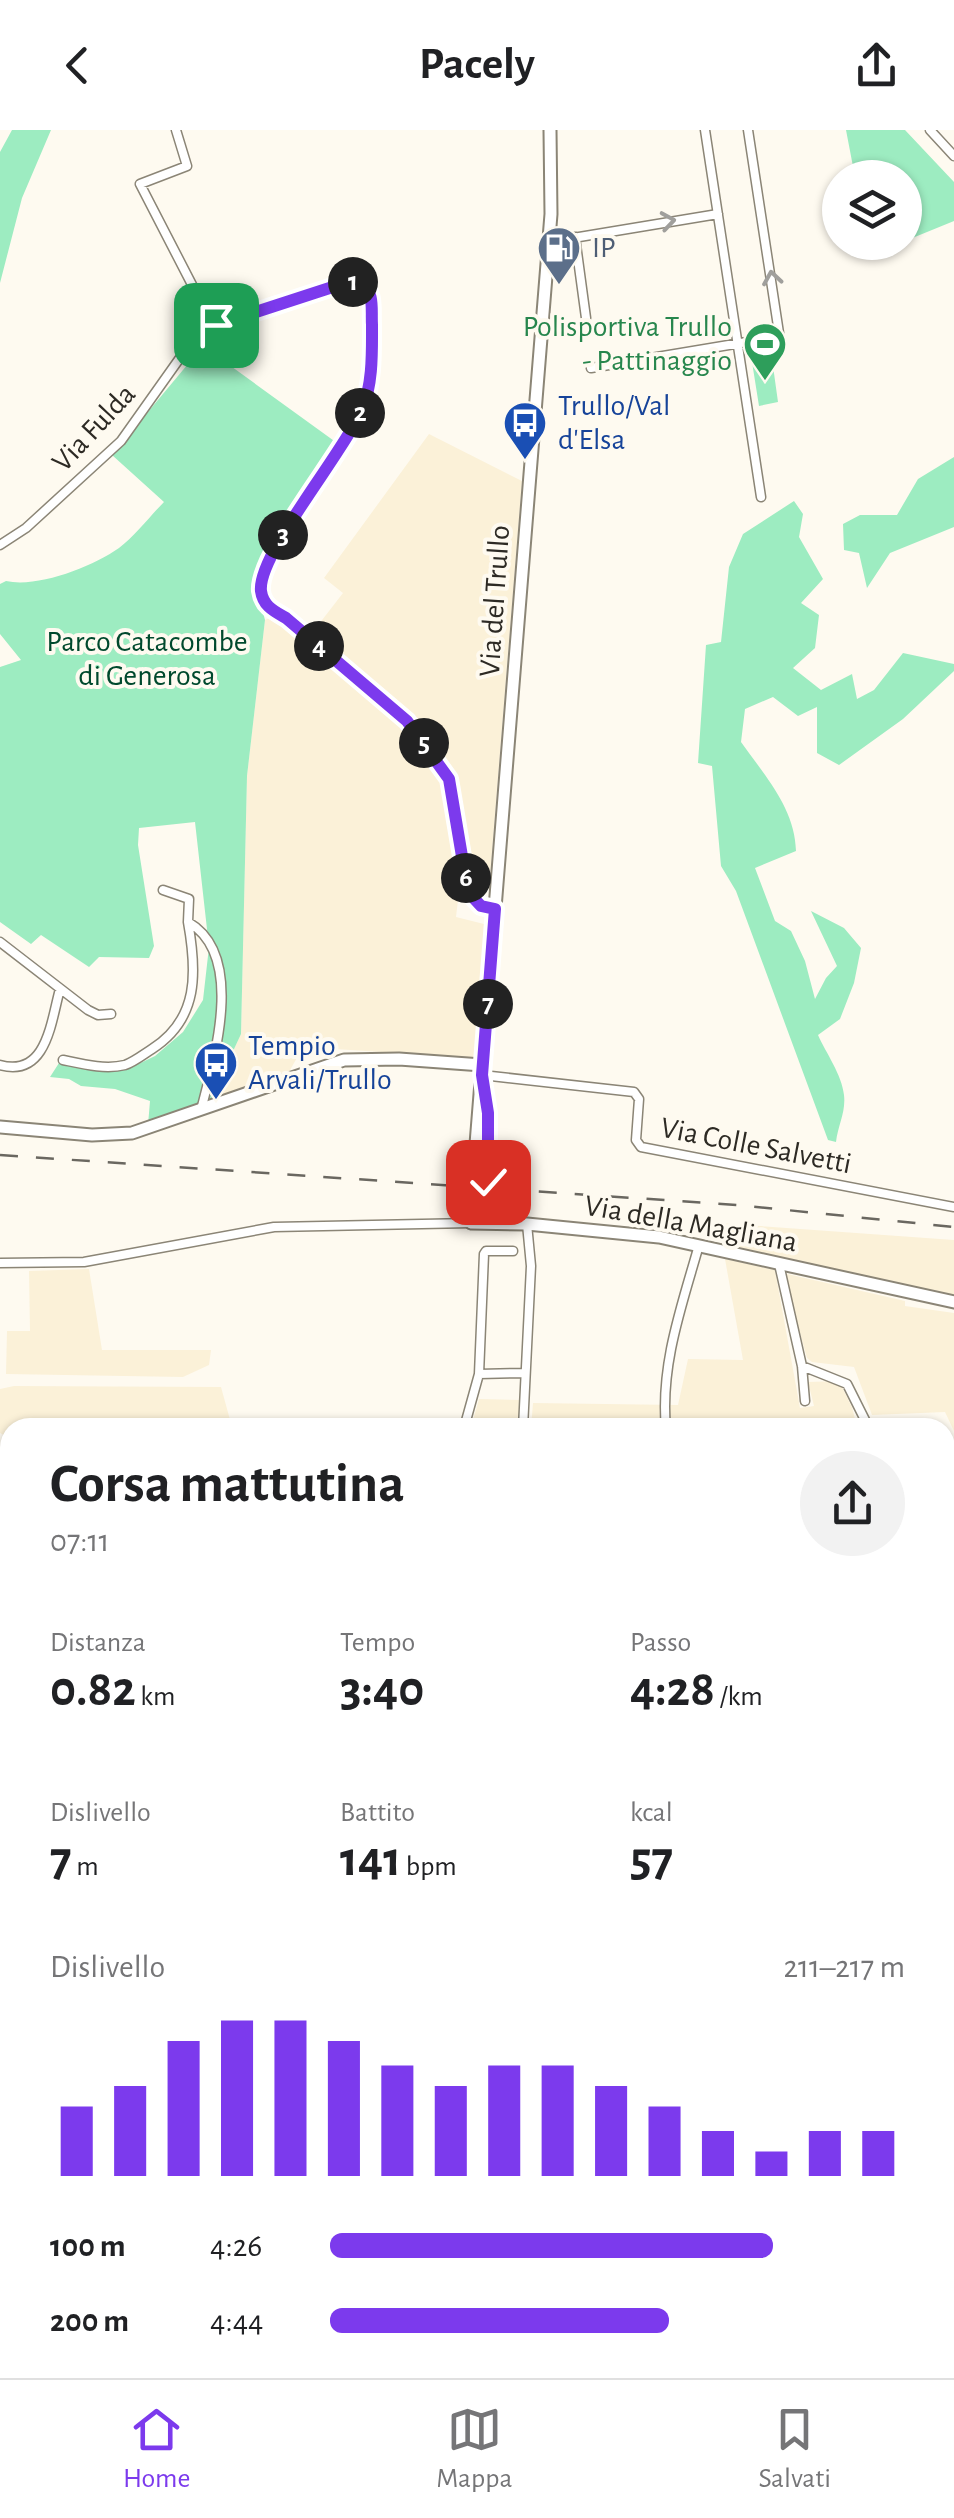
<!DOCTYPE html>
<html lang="it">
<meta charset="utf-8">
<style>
:root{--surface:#fff;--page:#f2f2f2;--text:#202124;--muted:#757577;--line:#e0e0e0;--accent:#7c3aed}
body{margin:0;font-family:"Alegreya Sans",sans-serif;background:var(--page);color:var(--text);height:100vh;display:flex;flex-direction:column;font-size:38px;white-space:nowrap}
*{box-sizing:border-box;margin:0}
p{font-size:32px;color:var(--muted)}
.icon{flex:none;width:55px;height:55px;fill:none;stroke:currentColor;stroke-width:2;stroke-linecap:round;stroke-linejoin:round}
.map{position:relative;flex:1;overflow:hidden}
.panel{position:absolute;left:0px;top:1288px;width:955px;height:962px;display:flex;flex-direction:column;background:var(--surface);border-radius:30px 30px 0 0;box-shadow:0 2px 8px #0004}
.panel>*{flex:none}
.fabs{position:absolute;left:822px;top:30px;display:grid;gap:20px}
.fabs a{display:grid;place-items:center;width:100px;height:100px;border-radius:50%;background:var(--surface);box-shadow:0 2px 8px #0004;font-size:50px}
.pin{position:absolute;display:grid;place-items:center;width:85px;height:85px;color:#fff;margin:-42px;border-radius:20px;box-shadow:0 5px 15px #0006}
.km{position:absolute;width:50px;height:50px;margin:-25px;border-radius:50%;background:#222;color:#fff;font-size:28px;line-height:50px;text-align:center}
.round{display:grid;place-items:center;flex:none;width:105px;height:105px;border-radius:52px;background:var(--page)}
.headline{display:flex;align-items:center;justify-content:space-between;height:170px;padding:0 50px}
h1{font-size:55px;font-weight:700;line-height:75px}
.metrics{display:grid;grid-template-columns:repeat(3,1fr);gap:15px;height:170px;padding:10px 50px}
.metrics div{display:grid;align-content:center}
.metrics b{font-size:50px;font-weight:700}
.metrics small{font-size:28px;font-weight:400}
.metrics p{font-size:28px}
.chart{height:280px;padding:20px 50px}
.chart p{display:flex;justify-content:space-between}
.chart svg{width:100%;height:180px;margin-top:10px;stroke:var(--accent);stroke-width:6}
ul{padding:0 50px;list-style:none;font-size:32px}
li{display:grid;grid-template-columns:160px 120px 1fr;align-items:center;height:75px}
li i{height:25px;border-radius:12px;background:var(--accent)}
header{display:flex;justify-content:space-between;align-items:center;height:130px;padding:0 50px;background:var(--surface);font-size:45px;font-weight:700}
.menu{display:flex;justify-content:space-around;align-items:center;height:140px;border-top:2px solid var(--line);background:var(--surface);font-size:28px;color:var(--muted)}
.menu a{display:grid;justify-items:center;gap:5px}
.menu .on{color:var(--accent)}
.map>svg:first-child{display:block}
.built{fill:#fbf1d8}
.green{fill:#9decc1}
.water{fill:#4bb4d5}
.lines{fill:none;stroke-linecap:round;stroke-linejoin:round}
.street-casing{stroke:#8b8576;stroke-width:11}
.secondary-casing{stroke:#8b8576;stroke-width:15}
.highway-casing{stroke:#8b8576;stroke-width:18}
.street{stroke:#fff;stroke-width:8}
.secondary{stroke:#fff;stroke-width:11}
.highway{stroke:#fff;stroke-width:14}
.rail{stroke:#6a6760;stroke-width:2.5;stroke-dasharray:18 18;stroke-linecap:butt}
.oneway{stroke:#a09f9c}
.route-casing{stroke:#fff;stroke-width:20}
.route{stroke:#7c3aed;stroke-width:12}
.labels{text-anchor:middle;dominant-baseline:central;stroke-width:8;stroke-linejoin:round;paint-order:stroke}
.service-label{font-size:30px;fill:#4e5e75;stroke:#fefaf0;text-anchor:start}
.leisure-label{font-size:30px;fill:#27864d;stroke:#fefaf0;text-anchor:end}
.transit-label{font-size:30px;fill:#164399;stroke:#fefaf0;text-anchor:start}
.street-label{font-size:30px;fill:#2d2a24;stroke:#fefaf0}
.park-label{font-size:30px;fill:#00492d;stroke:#fefaf0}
</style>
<header><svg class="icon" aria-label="back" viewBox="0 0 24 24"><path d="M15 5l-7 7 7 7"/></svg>Pacely<svg class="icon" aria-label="share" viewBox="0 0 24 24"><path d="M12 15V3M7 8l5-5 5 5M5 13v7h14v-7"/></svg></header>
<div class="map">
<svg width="954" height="2248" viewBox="0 0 954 2248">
<rect width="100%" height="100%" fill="#fefaf0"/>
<path class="built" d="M429 304 522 351 489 758 485 762 472 761 451 647 414 593 312 503 343 463 324 448Z
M274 486 407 601 444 655 462 736 456 787 488 795 476 928 303 917 289 942 210 971 241 904 247 646 265 490Z
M718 1093 954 1110V1164H938L722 1113Z
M725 1129 775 1140 800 1278 814 1276 808 1252 839 1251 852 1277 857 1297 531 1298 533 1273 678 1275 688 1229 743 1230Z
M89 1139 102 1220H211L209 1235 183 1247 6 1244 7 1201H30L29 1141Z
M783 1143 905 1171V1176L954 1183V1301L945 1282 872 1285 854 1237 812 1232 807 1228Z
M14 1256 221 1257 232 1297 10 1298V1308L0 1303V1259Z
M479 1269 520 1270 519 1297H471Z
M0 1394 10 1399V1553L0 1565Z
M954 1493V1894L945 1861V1496Z"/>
<path class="green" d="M12 0H51L22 68 0 153V22Z
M846 0H905L954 52V91L905 111V48L855 47Z
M203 216 337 313 266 416 257 442 256 456 265 490 247 646 241 904 210 971 148 995 150 971 115 959 81 956 69 949 50 947 59 933 103 941 126 940 155 926 183 902 203 870 209 817 195 692 139 698 138 715 154 816 149 828 99 827 89 837 41 805 31 814 0 792V537L21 530 0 504V454L6 451C38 458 92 437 119 418 135 406 150 386 164 372L112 325Z
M772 229 778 272 759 276 752 232Z
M954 327V397L890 423 867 458 859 423 844 420 843 394 860 385H897L918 349Z
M794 371 803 384 799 407 823 449 801 473 819 485 815 518 793 538 821 560 852 544 857 569 874 560 903 523 954 534V541L903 589 839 635 817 623V577L798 586 773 567 745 579 741 612C765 646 795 678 796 721L755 738 775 791 791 801 805 831 815 869 826 848 837 836 811 781 844 798 861 818 854 853 840 889 818 905C826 923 842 945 844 965 846 982 838 995 836 1012L828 1010 736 761 721 736 712 636 698 633 706 515 721 512 729 437 743 404Z
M0 2046 10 2062V2116L0 2101Z
M106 2240H158L170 2248H113Z"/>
<path class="water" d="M0 1843 10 1861V2062L0 2046Z
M954 2186V2248H837L866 2240H945V2193Z
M158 2240H378L404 2248H170Z"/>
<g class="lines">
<g class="street-casing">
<path id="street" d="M176 0 187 36 140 54 204 178 200 206
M705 0 761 367
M930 0 954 26
M575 107 586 188
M549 112 718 84
M591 238 771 208 779 203 748 0
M0 415 26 398 121 311 187 218C219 180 301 167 348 153L365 155C374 168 372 184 372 200 372 225 372 254 363 277 341 332 298 378 268 429 258 459 256 472 286 487L410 594 449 649 468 762 478 775 495 779
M163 760 189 769 188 792
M0 812 88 880 98 885 111 884
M63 930C82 934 105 940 125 935 134 932 144 924 152 919 199 889 197 842 188 792 246 825 214 929 201 980
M0 935C47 948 51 891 60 859
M482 945 634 962 639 969 636 1010 641 1017 954 1077
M0 1133 84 1132 274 1097 471 1093
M779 1134 802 1236 805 1271
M802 1236 847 1254 869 1298
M479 1244 484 1124 486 1121H513
M464 1298 479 1244 525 1243
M523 1298 531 1136 527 1094
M666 1298C660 1235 682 1175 699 1115
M0 1385 10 1390
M945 1407 954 1402
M945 1485 954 1482
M0 1574 10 1562
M0 1576 10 1592
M0 1615 10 1630"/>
</g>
<g class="secondary-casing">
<path id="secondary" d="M486 964 488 1052
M0 997 92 1005 132 1003 344 930 399 929 482 935
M473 1051 551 84 550 0
M473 1072 471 1093 527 1094 659 1107 954 1172
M488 1073V1093"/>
</g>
<g class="highway-casing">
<path id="highway" d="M0 1329 10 1335
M0 1344 10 1350
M945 1438 954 1435
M945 1453 954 1450"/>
</g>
<use href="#street" class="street"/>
<use href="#secondary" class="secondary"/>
<use href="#highway" class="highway"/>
<path class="rail" d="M0 1025 737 1075 954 1097"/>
</g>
<defs><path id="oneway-chevron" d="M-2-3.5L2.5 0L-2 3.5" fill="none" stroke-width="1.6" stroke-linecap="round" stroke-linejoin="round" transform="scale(2.5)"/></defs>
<g class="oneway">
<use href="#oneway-chevron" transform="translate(668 91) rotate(-9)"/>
<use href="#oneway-chevron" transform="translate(772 148) rotate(-99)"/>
</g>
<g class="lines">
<g class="route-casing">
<path id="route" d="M216 195 348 152H361C375 163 371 179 372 195 372 222 373 254 362 280 344 322 257 425 261 461 263 476 274 481 286 488L407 591 449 649 468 762 481 776 495 779 482 945 488 983V1052"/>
</g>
<use href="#route" class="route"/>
</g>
<defs>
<g id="fuel-pin" transform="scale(2.25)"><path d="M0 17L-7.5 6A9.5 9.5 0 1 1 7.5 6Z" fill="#5c6f8a" stroke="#fefaf0"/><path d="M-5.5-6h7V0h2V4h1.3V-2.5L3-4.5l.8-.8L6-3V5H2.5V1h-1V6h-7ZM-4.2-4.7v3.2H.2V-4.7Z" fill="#fff"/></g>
<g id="stadium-pin" transform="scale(2.25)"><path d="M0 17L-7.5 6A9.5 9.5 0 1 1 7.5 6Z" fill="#2e9e5b" stroke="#fefaf0"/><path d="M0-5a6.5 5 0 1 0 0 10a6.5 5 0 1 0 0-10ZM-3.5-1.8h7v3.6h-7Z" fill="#fff"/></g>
<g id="bus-pin" transform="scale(2.25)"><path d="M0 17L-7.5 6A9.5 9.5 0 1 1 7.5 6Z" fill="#1a4fb4" stroke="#fefaf0"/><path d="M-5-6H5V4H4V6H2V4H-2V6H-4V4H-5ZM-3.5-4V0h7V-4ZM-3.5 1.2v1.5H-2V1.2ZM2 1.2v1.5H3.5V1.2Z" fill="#fff"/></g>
</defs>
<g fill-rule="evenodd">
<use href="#fuel-pin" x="559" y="118"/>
<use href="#stadium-pin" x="765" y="214"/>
<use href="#bus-pin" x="525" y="293"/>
<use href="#bus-pin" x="216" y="933"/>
</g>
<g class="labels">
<g class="service-label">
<text x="592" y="118">IP</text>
</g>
<g class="leisure-label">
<text x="732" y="197">Polisportiva Trullo<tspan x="732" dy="34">- Pattinaggio</tspan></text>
</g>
<g class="transit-label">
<text x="558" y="276">Trullo/Val<tspan x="558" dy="34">d'Elsa</tspan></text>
<text x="248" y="916">Tempio<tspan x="248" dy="34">Arvali/Trullo</tspan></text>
</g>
<g class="street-label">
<text transform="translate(94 298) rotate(-47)">Via Fulda</text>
<text transform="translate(495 471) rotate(-86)">Via del Trullo</text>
<text transform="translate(756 1016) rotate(11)">Via Colle Salvetti</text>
<text transform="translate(691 1094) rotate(10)">Via della Magliana</text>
</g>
<g class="park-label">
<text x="147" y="512">Parco Catacombe<tspan x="147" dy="34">di Generosa</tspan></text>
</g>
</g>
</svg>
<div class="fabs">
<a><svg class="icon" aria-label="layers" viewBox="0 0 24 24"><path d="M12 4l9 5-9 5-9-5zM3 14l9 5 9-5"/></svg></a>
</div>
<div class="pin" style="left:216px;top:195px;background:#1e9e55"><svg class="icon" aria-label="arrive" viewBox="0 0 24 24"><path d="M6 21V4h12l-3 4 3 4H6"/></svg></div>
<div class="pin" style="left:488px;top:1052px;background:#d93025"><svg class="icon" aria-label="check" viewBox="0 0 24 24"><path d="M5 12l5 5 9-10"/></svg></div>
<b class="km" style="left:353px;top:152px">1</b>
<b class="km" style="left:360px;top:283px">2</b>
<b class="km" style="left:283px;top:405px">3</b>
<b class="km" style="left:319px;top:516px">4</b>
<b class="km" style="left:424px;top:613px">5</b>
<b class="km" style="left:466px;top:748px">6</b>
<b class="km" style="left:488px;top:874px">7</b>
<section class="panel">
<div class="headline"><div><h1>Corsa mattutina</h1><p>07:11</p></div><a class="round"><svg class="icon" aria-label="share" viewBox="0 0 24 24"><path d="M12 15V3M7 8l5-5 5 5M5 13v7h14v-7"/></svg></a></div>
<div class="metrics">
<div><p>Distanza</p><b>0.82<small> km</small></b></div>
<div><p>Tempo</p><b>3:40</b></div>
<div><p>Passo</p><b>4:28<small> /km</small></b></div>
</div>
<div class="metrics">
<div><p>Dislivello</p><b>7<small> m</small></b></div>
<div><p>Battito</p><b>141<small> bpm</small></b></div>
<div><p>kcal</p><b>57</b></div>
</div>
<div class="chart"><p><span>Dislivello</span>211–217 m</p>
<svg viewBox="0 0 160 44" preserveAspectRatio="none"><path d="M5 44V27M15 44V22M25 44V11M35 44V6M45 44V6M55 44V11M65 44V17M75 44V22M85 44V17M95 44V17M105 44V22M115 44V27M125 44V33M135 44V38M145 44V33M155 44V33"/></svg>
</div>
<ul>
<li><b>100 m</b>4:26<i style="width:77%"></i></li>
<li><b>200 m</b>4:44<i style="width:59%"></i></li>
</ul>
</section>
</div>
<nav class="menu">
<a class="on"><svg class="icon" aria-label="home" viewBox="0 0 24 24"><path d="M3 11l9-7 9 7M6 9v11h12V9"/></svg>Home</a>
<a><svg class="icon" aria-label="map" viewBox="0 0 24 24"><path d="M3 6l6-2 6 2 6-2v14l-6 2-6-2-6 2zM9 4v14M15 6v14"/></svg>Mappa</a>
<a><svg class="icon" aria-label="saved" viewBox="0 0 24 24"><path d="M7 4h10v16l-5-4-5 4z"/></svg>Salvati</a>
</nav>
